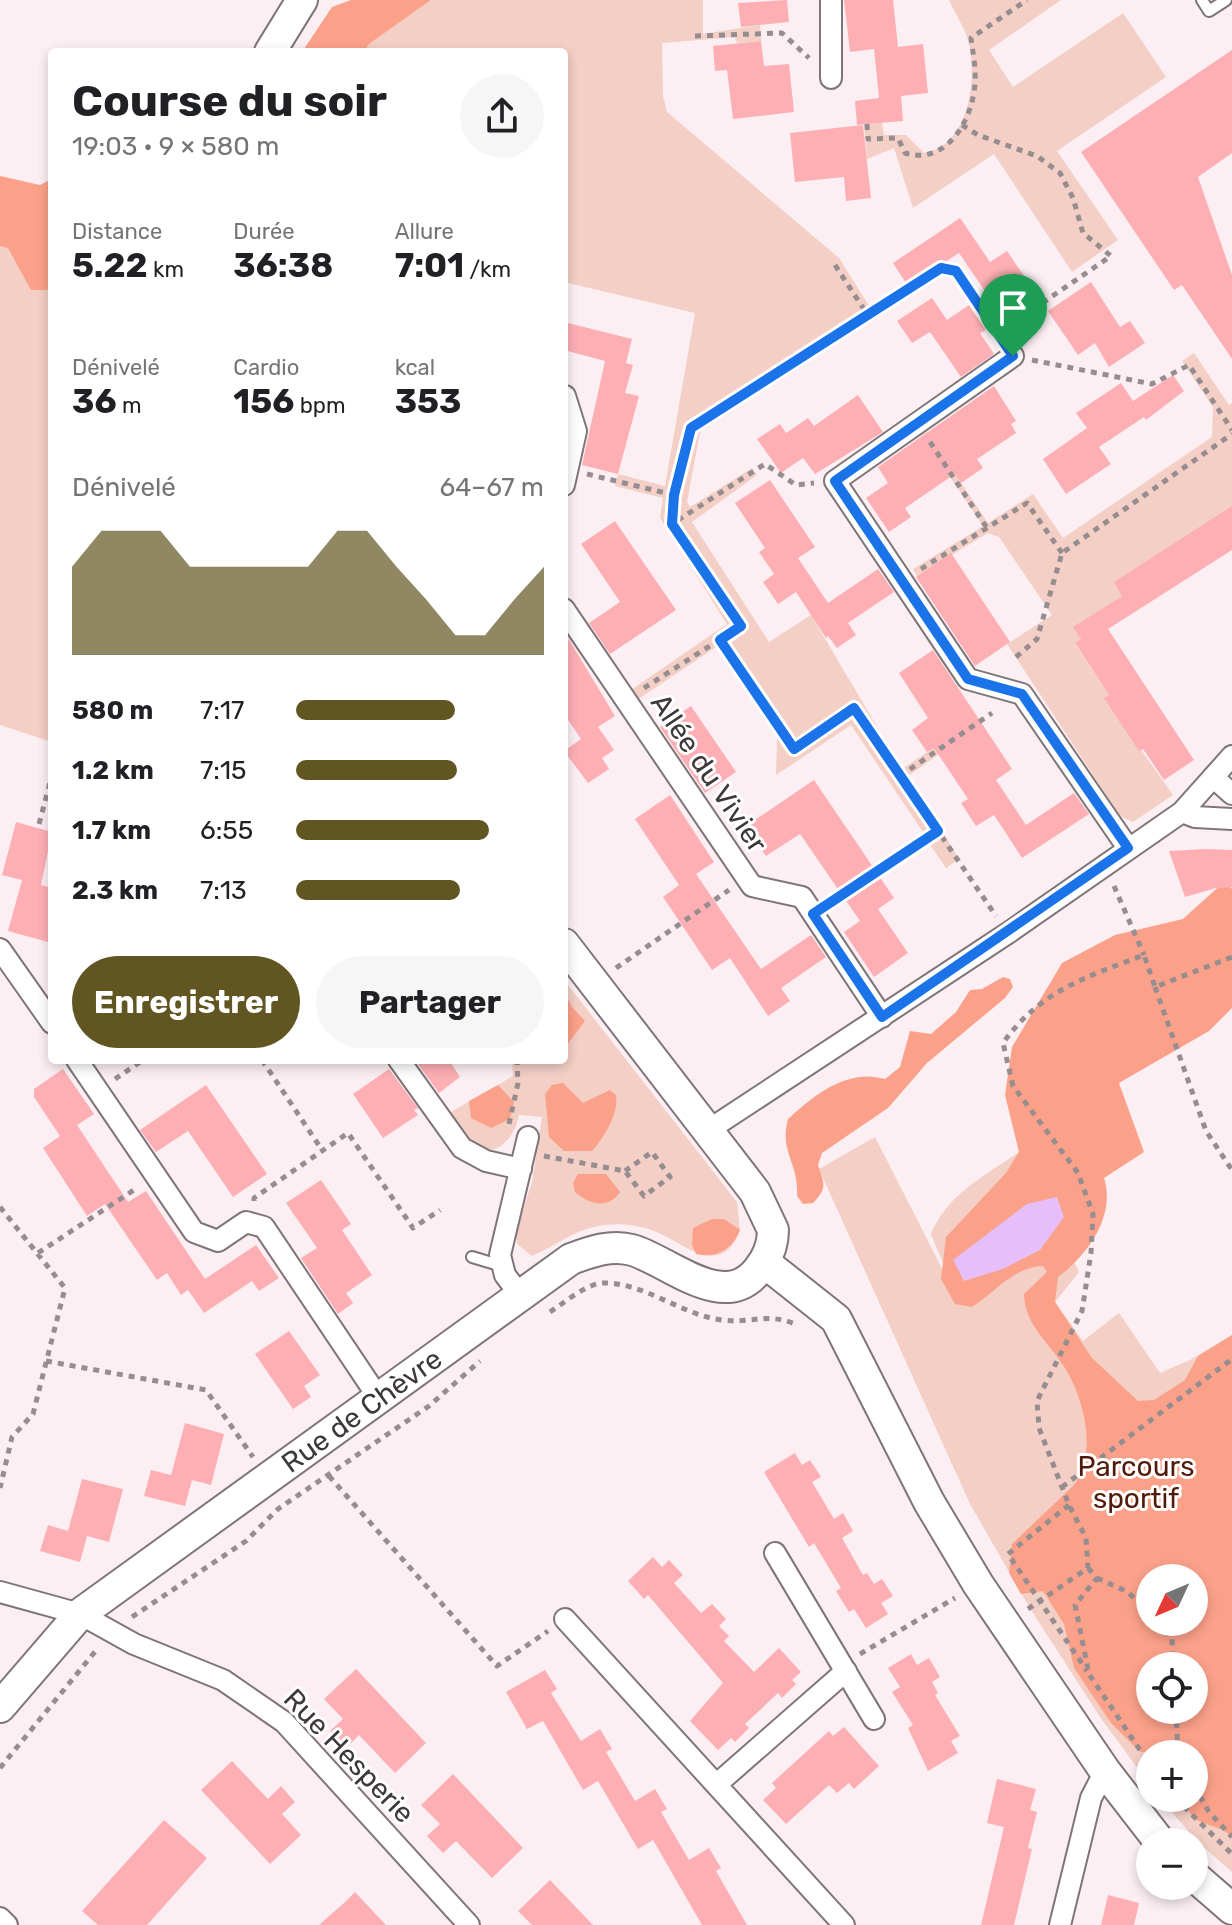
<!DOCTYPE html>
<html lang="fr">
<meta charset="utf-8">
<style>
:root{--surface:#fff;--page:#f6f6f6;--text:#202124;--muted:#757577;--accent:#615622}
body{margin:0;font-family:Rubik,sans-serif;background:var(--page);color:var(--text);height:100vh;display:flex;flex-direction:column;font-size:30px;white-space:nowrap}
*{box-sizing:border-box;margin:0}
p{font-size:26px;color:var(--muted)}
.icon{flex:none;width:44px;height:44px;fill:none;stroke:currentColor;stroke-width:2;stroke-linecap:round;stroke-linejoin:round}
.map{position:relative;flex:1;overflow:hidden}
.drawer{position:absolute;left:48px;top:48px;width:520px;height:1016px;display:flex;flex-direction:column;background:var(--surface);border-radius:8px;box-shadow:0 4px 12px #0003}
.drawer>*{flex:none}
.needle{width:52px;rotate:226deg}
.fabs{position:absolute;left:1136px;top:1564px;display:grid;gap:16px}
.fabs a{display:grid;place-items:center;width:72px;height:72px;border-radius:50%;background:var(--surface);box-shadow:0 4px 12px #0003;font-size:40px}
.pin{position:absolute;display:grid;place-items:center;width:68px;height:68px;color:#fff;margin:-82px -34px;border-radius:50% 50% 50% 0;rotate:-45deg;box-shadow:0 0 8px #0007}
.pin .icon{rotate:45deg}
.round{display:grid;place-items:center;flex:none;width:84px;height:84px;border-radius:42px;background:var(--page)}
.overview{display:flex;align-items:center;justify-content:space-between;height:136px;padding:0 24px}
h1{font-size:44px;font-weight:700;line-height:60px}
.figures{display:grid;grid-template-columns:repeat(3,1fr);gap:12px;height:136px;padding:8px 24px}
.figures div{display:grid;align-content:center}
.figures b{font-size:34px;font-weight:700}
.figures small{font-size:22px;font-weight:400}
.figures p{font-size:22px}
.chart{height:224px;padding:16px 24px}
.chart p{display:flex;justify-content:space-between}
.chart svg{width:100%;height:144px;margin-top:8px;fill:var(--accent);opacity:.7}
.action{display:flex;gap:16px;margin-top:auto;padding:16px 24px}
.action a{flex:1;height:92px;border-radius:48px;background:var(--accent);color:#fff;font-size:32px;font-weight:700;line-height:92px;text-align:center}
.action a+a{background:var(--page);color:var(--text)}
ul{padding:0 24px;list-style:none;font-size:26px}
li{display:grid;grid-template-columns:128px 96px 1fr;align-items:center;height:60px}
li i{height:20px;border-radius:10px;background:var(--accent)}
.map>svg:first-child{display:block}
.green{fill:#f3cfc5;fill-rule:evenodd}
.forest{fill:#fca189;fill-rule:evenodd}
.water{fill:#e5befa}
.building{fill:#fdafb4}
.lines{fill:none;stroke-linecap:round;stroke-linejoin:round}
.lane-casing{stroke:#7f7578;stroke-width:14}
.street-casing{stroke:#7f7578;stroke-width:24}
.secondary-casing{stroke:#7f7578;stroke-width:34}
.path{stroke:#968d90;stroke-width:5;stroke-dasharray:6 6;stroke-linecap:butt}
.lane{stroke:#fff;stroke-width:10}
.street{stroke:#fff;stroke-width:20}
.secondary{stroke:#fff;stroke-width:30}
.route-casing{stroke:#fff;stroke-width:16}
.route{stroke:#1a73e8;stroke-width:10}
.labels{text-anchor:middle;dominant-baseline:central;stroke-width:6;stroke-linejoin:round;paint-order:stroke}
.street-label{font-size:28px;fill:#3d383a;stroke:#fff}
.park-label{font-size:28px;fill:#511a0b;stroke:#fff}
</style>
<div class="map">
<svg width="1232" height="1925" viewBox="0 0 1232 1925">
<rect width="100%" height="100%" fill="#fbeff3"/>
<path class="green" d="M431 0H703V34L760 25 761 41 737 43 735 37 662 43 663 96 667 112 839 258 876 317 700 432 687 502 690 507 752 468 757 475 692 522 769 642 811 615 902 769 978 718 982 724 908 776 959 859 946 868 929 843 846 898 840 891 925 835 851 725 776 775 777 738 716 647 637 700 631 690 727 624 660 518 663 498 615 486 618 474 665 486 695 313 564 282V52H364L369 44Z
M949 0H1061L989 50 1013 87 1123 13 1166 77 1057 151 1118 240 1072 272 994 154 913 208 894 148 867 159 864 125 882 123 884 135H906L924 153C970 146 978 77 968 40 964 27 955 13 949 0Z
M52 199V742L0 725V231Z
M1194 353 1229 405 1232 403V506L1122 596 1074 627 1081 639 1075 644 1109 695 1105 699 1173 795 1133 822 1120 816 1007 644 1052 615 999 537 988 533 917 576 913 569 983 526 922 435 927 432 988 523 1033 494 1063 538 1212 437 1213 407 1182 361Z
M564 980 737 1202 740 1230C721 1281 683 1242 654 1231 639 1225 621 1223 605 1225 576 1228 558 1245 532 1256L517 1244 516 1232 532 1182 542 1117 519 1115C516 1134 499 1159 476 1147 465 1142 454 1124 446 1115L513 1076 512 1060H564Z
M875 1137 958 1300 931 1234C946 1195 986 1175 1019 1152L1079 1272 1055 1302 1083 1341 1119 1313 1160 1373 1190 1360 1232 1335V1872L1200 1844 1159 1798H1194V1754H1150V1785L1100 1717 1031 1610 970 1504 819 1169ZM1150 1578H1194V1622H1150ZM1150 1666H1194V1710H1150Z"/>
<path class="forest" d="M351 0H431L369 44 364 52H302L332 7Z
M0 176 40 185 52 179V282L47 290H31L8 248 0 246Z
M1225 881 1232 889V1008L1209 1031 1119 1083 1144 1152 1104 1178C1116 1215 1088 1255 1058 1277L1055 1302 1092 1358 1138 1401 1154 1400 1185 1380 1198 1356 1232 1335V1837C1215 1819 1189 1831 1185 1798H1194V1778L1199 1771 1194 1754 1140 1752 1111 1723 1074 1668 1064 1624 1043 1591 1021 1594 1009 1573 1012 1544 1074 1485C1098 1453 1084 1399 1065 1368 1049 1342 1025 1326 1024 1294L1047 1272 1043 1266C1013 1267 995 1293 972 1307L955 1304 941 1279 946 1237 1006 1173 1019 1152 1005 1095 1012 1047 1062 963 1115 935 1183 919ZM1150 1578H1194V1622H1150ZM1150 1666H1194V1710H1150Z
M1003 977 1010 979 1013 987 1005 998 927 1063 888 1108 822 1153 818 1165C824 1183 828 1188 813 1203L803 1204 797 1196C799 1163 779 1152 788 1119 815 1094 848 1068 885 1079L900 1067 910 1031 931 1034 956 1012 970 990 982 989Z
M564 992 572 1007 585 1021 564 1049Z
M563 1083 583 1103 610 1090 616 1095C619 1113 604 1138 592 1151H564L549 1137 545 1094 552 1085Z
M498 1085 514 1102 510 1119 491 1128 471 1118 469 1101Z
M578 1174H606L620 1192C608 1210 589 1204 575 1192L573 1183Z
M712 1219H724L740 1230C733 1249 716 1259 696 1254L692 1245 693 1228Z"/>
<path class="water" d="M1057 1197 1064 1217 1040 1250 1003 1269 964 1281 953 1260 1027 1204Z"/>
<path class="building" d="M787 0 789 22 741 27 738 3Z
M844 0H893L898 47 923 44 928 93 901 96 903 121 857 125 855 101 879 98 874 49 850 52Z
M761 41 764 66 789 64 794 112 733 119 727 70 715 71 713 46Z
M1232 50V153L1198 177 1232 275V359L1182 285 1174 290 1081 152Z
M863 125 871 198 846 201 844 177 795 182 790 133Z
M960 218 990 262 1007 251 1037 295 999 321 983 297 987 294 959 253 908 286 893 263Z
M1091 282 1120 327 1130 321 1145 343 1109 367 1095 343 1078 355 1048 311Z
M932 298 947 320 969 305 986 330 980 333 994 354 961 377 930 332 912 343 897 321Z
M564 322 632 339 626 363 633 365 625 393 639 396 618 474 582 465 605 361 564 350Z
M1173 375 1184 391 1146 420 1144 417 1099 447 1111 464 1066 494 1043 459 1087 428 1076 413 1121 383 1133 401Z
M994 386 1016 421 1011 424 1016 433 977 459 983 468 961 483 955 474 905 508 911 517 889 532 866 498 888 483 878 467Z
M858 395 883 432 815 474 803 458 781 473 757 439 780 424 786 433 808 418 814 426Z
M770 480 815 547 798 558 828 603 878 569 894 592 848 623 856 635 837 648 828 636 826 638 796 592 778 604 763 582 774 574 759 552 765 548 735 503Z
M1232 506V550L1108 629 1194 760 1164 780 1143 749 1139 751 1104 698 1109 695 1075 643 1081 639 1073 627 1122 596 1114 582Z
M615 521 676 610 610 654 589 623 620 602 581 544Z
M951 553 1010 642 975 666 916 577Z
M568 638 615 716 598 727 614 750 602 758 609 769 588 783 564 751 581 739 564 714V640Z
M933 650 1012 769 996 780 1026 825 1074 793 1089 814 1022 858 994 815 976 826 961 803 968 799 934 748 927 752 912 730 928 718 899 673Z
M691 706 736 772 705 793 660 727Z
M814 780 894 898 878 909 908 953 874 977 844 932 860 921 800 834 766 856 746 826Z
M670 795 714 862 696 874 761 969 811 935 826 957 781 988 790 1001 768 1016 730 958 712 970 663 897 679 885 635 819Z
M16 822 52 832 41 885 52 888V926L48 942 8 931 22 880 2 875Z
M1206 849 1232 850V887L1216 888 1185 897 1169 851Z
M415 1060H449L460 1077 439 1093Z
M63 1069 94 1114 77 1125 128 1202 146 1191 205 1279 256 1245 279 1278 259 1291 252 1281 204 1313 188 1290 181 1295 167 1273 157 1280 105 1204 87 1216 43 1148 60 1136 34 1097V1089Z
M389 1069 418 1108 414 1110 418 1115 383 1138 353 1094Z
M206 1085 267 1174 233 1197 188 1131 156 1152 140 1130Z
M321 1180 351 1224 342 1230 372 1275 346 1293 353 1303 338 1314 301 1258 317 1248 286 1203Z
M289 1331 320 1375 304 1386 311 1397 293 1409 255 1354Z
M185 1423 224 1434 211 1485 192 1480 185 1506 144 1496 151 1470 171 1475Z
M795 1453 802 1465 810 1460 821 1477 812 1482 834 1519 843 1513 853 1531 842 1538 863 1575 867 1573 874 1584 882 1579 893 1596 881 1603 888 1614 866 1628 854 1609 849 1612 836 1591 841 1588 814 1543 809 1547 764 1472Z
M82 1479 123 1489 109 1542 87 1536 80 1562 40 1551 48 1525 68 1531Z
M653 1557 662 1567 669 1560 683 1575 674 1583 701 1613 712 1604 726 1619 719 1626 729 1636 724 1641 754 1672 779 1648 801 1672 792 1680 796 1684 782 1698 778 1693 745 1724 749 1728 735 1742 731 1738 718 1750 690 1721 723 1683 648 1595 644 1599 628 1581Z
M911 1654 917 1665 929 1658 940 1677 932 1682 938 1693 935 1695 960 1736 951 1741 958 1753 928 1771 908 1728 913 1725 892 1692 900 1687 888 1668Z
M356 1669 426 1743 395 1773 359 1735 346 1748 330 1731 343 1719 324 1699Z
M545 1670 557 1689 551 1693 581 1741 600 1729 612 1749 606 1752 635 1801 655 1789 667 1809 661 1812 689 1860 709 1848 721 1868 716 1871 747 1925H702L653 1840 638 1849 598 1781 583 1790 543 1721 527 1729 506 1692Z
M844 1727 879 1766 854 1789 849 1783 837 1793 829 1785 786 1824 763 1800 776 1788 772 1783 829 1731 833 1736Z
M232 1761 268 1799 281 1786 295 1802 282 1814 301 1835 270 1864 201 1790Z
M453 1774 523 1848 492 1878 456 1841 443 1853 427 1836 440 1824 421 1805Z
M997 1779 1036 1789 1030 1810 1037 1812 1028 1848 1032 1849 1014 1925H981L1004 1827 987 1823Z
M164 1820 207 1858 147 1925H98L82 1911Z
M550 1880 593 1925H532L518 1911Z
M355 1892 386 1925H319L344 1903Z
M1108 1895 1139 1903 1134 1925H1101Z"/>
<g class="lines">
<g class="lane-casing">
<path id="lane" d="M1202 0 1209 11 1226 0
M956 271 1013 356
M472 1257 502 1266"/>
</g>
<g class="street-casing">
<path id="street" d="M831 0V78
M1013 356 835 481 968 679 1022 694 1128 848
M564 485 576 431 565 396
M564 609 752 886 802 897 882 1017
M1213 777 1232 794
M1182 812 1195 817 1232 819
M0 949 52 1023
M77 1060 194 1232 218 1241 246 1222 264 1227 378 1397
M399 1060 462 1148 486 1161 521 1169
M707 1131 1008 933 1182 812 1232 756
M520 1295 505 1275 500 1255 528 1137
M775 1553 874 1719
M0 1592 80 1614 134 1644 223 1680 284 1722 469 1925
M565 1619 844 1925
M717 1784 846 1671
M0 1918 7 1925
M1060 1925 1091 1798 1105 1771"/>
</g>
<g class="secondary-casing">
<g id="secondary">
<path d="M270 52 302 0"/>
<path d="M764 1262 836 1319 929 1502 978 1584 1105 1771 1160 1842"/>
<path id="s1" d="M0 1707 80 1614 571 1259C590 1252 611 1244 632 1250 668 1260 724 1314 758 1270 767 1259 773 1245 773 1230L755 1192 564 944"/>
<path d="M1194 1876 1232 1909"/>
</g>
</g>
<path class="path" d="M695 36 782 33 809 58
M867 124 868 139 898 138 905 153C947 166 973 119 975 83 976 68 973 53 971 38L1027 0
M962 125 978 135 1037 156 1060 173 1073 198 1083 233 1111 256 1038 306 1021 339
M835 265 867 314
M1032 360 1152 384 1189 365 1232 430
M930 442 987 528
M587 474 674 495 691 428 939 269
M674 495 672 524 765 464 796 485 814 483
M921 569 1027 503 1062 553
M720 640 794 749 854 708 996 916
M1016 657 1037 639 1062 553 1232 434
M644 688 741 626 672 524
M900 776 992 713
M39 824 52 775
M1114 886 1144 955
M832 902 938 831
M616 968 729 890
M1155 987 1206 1131 1232 1170
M262 1060 322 1150
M115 1079 143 1060
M509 1124 518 1083 517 1060
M544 1156 625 1171 644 1196 670 1177 652 1152 625 1171
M254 1201V1198L348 1133 413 1228 440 1210
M0 1207 65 1288 33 1414 12 1437 0 1488
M38 1253 137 1188
M550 1312C564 1303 587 1283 604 1283 646 1283 681 1315 722 1320 751 1324 766 1312 795 1324
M46 1361 206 1390 253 1457
M329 1476 497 1666 548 1631
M1062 1487 1232 1359
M1069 1505 1008 1554 1087 1671
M1088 1568 1097 1578 1075 1605 1089 1674 1150 1765
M1097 1578 1128 1592 1150 1615
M1028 1609 1088 1568 1086 1538 1069 1505 1039 1428 1037 1401 1082 1311 1091 1253 1093 1214 1078 1173 1013 1086 1003 1043C1040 991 1086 977 1144 955L1155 987 1232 957
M132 1617 246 1541 278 1509 429 1406 480 1361
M1156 1622 1172 1638 1173 1666
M860 1654 955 1598
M1176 1710 1178 1754
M0 1768 98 1648
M1194 1786 1209 1812 1232 1837
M1175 1798 1232 1854"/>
<use href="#lane" class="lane"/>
<use href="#street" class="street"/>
<use href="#secondary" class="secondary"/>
</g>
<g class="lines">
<g class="route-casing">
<path id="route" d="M941 268 956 271 1013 356 835 481 968 679 1022 694 1128 848 882 1017 813 914 938 831 854 708 794 749 720 640 741 626 672 524 674 495 691 428Z"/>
</g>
<use href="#route" class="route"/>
</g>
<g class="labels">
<g class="street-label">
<text transform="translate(709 773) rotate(56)">Allée du Vivier</text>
<text stroke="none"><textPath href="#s1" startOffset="470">Rue de Chèvre</textPath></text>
<text transform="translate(349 1756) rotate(46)">Rue Hesperie</text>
</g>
<g class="park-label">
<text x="1136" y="1466">Parcours<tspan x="1136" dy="32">sportif</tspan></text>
</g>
</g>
</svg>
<div class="fabs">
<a><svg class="needle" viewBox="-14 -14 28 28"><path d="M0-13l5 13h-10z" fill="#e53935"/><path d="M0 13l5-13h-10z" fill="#757577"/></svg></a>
<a><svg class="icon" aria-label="locate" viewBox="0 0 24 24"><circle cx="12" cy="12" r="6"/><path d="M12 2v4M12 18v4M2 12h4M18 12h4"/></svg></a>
<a>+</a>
<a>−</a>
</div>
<div class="pin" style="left:1013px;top:356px;background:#1e9e55"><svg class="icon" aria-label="arrive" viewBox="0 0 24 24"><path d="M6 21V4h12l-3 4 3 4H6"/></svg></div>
<section class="drawer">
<div class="overview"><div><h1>Course du soir</h1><p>19:03 · 9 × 580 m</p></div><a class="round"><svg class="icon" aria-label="share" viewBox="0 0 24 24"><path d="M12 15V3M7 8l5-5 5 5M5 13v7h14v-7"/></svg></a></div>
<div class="figures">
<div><p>Distance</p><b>5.22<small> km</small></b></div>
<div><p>Durée</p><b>36:38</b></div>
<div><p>Allure</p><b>7:01<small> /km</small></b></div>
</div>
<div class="figures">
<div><p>Dénivelé</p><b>36<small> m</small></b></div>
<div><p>Cardio</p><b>156<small> bpm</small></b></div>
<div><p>kcal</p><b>353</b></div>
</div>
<div class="chart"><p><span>Dénivelé</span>64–67 m</p>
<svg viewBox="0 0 160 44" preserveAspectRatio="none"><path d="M0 44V17L10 6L20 6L30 6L40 17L50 17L60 17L70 17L80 17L90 6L100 6L110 17L120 27L130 38L140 38L150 27L160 17V44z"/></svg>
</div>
<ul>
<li><b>580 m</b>7:17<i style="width:64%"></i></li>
<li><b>1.2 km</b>7:15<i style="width:65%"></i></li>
<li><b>1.7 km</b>6:55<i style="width:78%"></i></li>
<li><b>2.3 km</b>7:13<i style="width:66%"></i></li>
</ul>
<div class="action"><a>Enregistrer</a><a>Partager</a></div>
</section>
</div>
